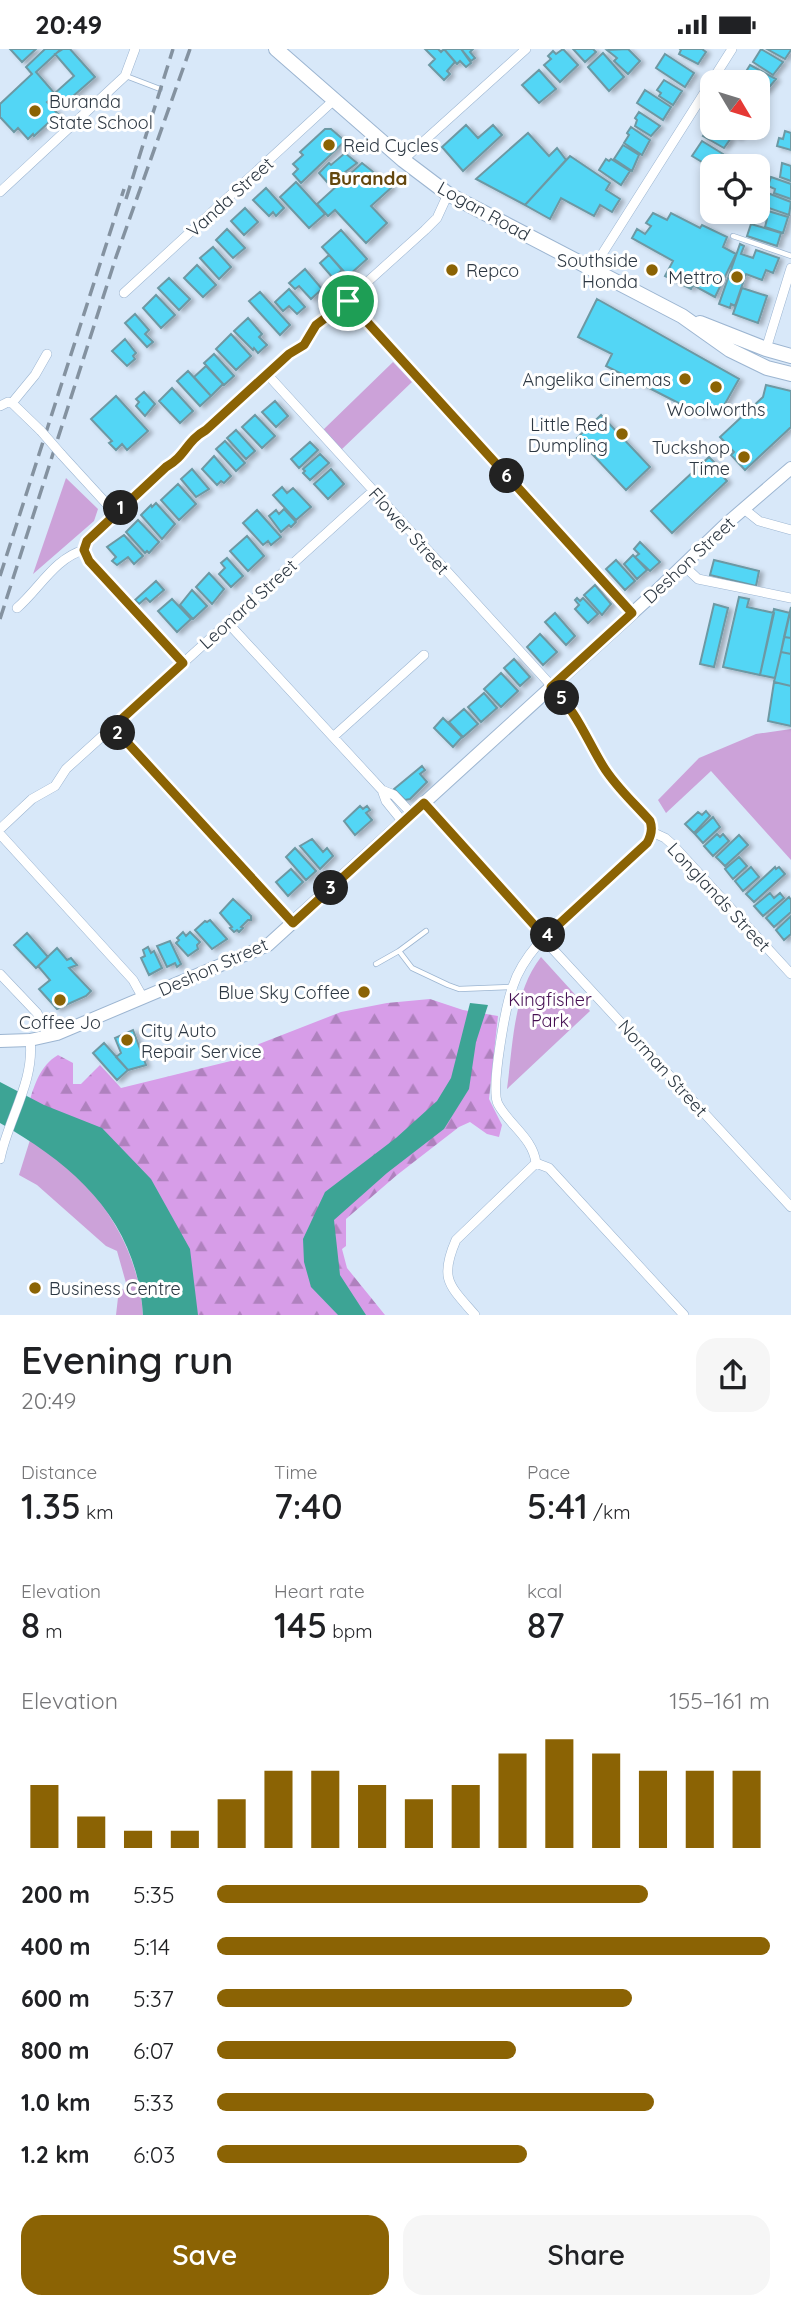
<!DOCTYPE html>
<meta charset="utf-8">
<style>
:root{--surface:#fff;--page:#f6f6f6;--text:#202124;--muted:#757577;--accent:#8b6304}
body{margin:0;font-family:Quicksand,sans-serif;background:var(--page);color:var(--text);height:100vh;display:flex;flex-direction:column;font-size:26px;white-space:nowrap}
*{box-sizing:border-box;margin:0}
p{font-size:23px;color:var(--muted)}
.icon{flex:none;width:38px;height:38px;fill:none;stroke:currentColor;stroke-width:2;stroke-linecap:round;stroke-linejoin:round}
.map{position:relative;height:1266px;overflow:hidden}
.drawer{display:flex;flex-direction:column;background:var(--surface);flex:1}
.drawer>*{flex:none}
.needle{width:46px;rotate:128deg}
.fabs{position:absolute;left:700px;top:21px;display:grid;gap:14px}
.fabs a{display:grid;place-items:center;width:70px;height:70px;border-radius:14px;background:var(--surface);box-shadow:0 4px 10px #0003;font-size:35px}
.pin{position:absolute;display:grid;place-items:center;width:60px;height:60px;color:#fff;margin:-30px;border:4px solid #fff;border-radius:50%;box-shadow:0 2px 7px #0007}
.km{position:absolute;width:35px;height:35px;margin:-18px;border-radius:50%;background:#222;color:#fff;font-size:19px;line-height:35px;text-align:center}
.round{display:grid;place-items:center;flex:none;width:74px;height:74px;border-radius:21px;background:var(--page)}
.summary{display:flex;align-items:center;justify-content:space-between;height:119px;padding:0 21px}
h1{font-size:38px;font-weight:600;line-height:52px}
.stats{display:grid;grid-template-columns:repeat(3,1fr);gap:10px;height:119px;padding:7px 21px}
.stats div{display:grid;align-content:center}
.stats b{font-size:35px;font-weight:600}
.stats small{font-size:19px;font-weight:400}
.stats p{font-size:19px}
.chart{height:196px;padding:14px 21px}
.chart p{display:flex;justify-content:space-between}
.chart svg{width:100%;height:126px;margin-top:7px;stroke:var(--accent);stroke-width:6}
.cta{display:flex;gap:14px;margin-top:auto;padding:14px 21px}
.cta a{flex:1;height:80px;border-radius:21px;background:var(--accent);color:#fff;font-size:28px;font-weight:600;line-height:80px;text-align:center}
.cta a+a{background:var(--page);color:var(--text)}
ul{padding:0 21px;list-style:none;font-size:23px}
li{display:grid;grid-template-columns:112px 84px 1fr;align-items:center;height:52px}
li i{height:18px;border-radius:9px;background:var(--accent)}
.status{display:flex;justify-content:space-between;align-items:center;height:49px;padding:0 35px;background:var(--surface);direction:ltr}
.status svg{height:19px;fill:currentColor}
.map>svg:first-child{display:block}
.forest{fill:url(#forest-firs)}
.park{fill:#cca2d9}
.water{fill:#3da495}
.building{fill:#52d6f5;stroke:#6d98a3;stroke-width:2;filter:url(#shadow)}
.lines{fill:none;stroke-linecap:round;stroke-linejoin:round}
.lane-casing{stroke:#9cb5d1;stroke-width:6}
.street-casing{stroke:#9cb5d1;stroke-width:10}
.secondary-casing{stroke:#9cb5d1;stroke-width:14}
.primary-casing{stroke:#9cb5d1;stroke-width:16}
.lane{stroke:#fff;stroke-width:4.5}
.street{stroke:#fff;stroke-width:9}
.secondary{stroke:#fff;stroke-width:12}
.primary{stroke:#fff;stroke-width:14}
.rail{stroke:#8492a0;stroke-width:3.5;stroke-dasharray:14 7;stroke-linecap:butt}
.street-bridge-casing{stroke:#9cb5d1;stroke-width:10;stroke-linecap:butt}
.street-bridge{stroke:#fff;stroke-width:9}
.route-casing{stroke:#fff;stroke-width:14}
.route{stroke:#8b6304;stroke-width:9}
.poi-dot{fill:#8b6304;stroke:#fff;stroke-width:2.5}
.labels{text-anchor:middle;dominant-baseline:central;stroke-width:6;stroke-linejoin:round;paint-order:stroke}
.poi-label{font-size:18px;fill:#2d3843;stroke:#fff;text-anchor:end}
.street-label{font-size:18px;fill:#2d3843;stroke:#fff}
.park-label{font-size:18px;fill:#461053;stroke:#fff}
.neighbourhood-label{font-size:19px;font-weight:bold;fill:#64470e;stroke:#fff}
</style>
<div class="status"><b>20:49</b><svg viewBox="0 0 49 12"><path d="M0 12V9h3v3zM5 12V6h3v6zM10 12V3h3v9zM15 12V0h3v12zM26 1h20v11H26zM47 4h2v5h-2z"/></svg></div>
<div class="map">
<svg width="791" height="1266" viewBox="0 0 791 1266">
<defs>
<pattern id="forest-firs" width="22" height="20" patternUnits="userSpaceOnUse" patternTransform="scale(1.75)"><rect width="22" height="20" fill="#d79de8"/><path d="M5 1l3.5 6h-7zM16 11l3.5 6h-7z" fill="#af81be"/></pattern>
<filter id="shadow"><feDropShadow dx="4" dy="2" stdDeviation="2" flood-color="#0004"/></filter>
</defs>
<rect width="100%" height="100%" fill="#d8e8f9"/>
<path class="forest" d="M430 950 463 961 498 967 489 1050 502 1076 499 1088 487 1085 470 1073 459 1078 397 1126 346 1170V1197L342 1200 347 1219 385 1266H183L28 1057C34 1038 39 1017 58 1006L73 1014V1035H81L100 1016 121 1039 243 1009 259 995 341 963 387 954Z"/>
<path class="park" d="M393 313 412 333 341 401 323 381Z
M66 429 98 460 94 472 33 525Z
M791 680V811L711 722 666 764 658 751 699 709 756 685Z
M541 908 590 962 507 1040C513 996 513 944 541 908Z
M30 1091C93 1131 138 1190 143 1266H116L119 1240 128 1241 117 1202 106 1197 37 1136 19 1126Z"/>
<path class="water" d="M470 954 488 956 476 993 469 1040 444 1080 387 1124 334 1171 340 1226 366 1266H338L311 1238 304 1213 303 1190 325 1143 396 1089 437 1052 451 1029Z
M0 1033 44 1056 102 1079 151 1130 190 1200 198 1266H143C137 1172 77 1118 0 1074Z"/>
<path class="building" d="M10 0H36L22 13Z
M45 0H61L36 23 56 46 47 53 58 65 34 87 33 85 28 90 18 79 14 83 0 68V55L32 25 26 18Z
M63 0H70L95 28 64 55 55 44 74 27 55 5Z
M425 0H438L441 3 444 0 455 13 447 22 450 25 444 31 429 16 435 10Z
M444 0H461L471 14 466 18 460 12 457 15Z
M461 0H473L470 3 475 9 471 12Z
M563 0 578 16 560 33 544 16 551 10 548 7 553 2 556 5Z
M573 0H593L596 3 585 13Z
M628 0 640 12 628 25 614 12 617 9 607 1Z
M680 0H702L706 3 698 15 679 5 681 1Z
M761 0 783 13 773 26 753 13Z
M767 0H791V1L785 10Z
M603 4 624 28 609 42 588 18Z
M665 5 694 24 685 38 656 19Z
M750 16 776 30 766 42 758 39V33H748L742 29Z
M539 21 556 40 539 54 522 36Z
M664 31 682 42 673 56 659 47 661 44 657 41Z
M645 41 671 58 663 71 637 54Z
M639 63 660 77 651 87 635 77 637 71 635 69Z
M466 76 478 89 493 76 502 86 463 122 442 98Z
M711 76 712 79 731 89 724 99 703 87Z
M631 78 650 91 642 106 624 94 629 86 627 84Z
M721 79H745L738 89Z
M325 80H331L345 92 301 134 293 125 298 120 293 115 303 106 300 103Z
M785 82 791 84V101L777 97 779 89 783 90Z
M528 84 549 107 557 99 566 111 525 156 476 130Z
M702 92 723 105 712 119 692 107Z
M623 96 639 106 632 122 614 110Z
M345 104 357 114 336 130 333 127 327 133 319 124 329 114 331 116Z
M723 106 741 117H716Z
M570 107 610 134 606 141 620 150 612 163 600 156 594 167 561 149 550 170 525 156Z
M606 110 609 112 611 110 630 122 621 136 599 121Z
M362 114 392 138 371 157 387 174 366 194 335 161 328 167 317 155Z
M782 114 791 117V132L780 128Z
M771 128 791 135V150L774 144 775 140 768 137Z
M296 133 325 165 309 179 280 148Z
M266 139 284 159 276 167 273 163 269 167 253 151Z
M765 143 791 153 789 166 760 156Z
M245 159 258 173 244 186 231 172Z
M758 159 788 168 783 184 765 178 767 170 755 166Z
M653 164 667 171 671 164 700 179 702 176 727 188 723 198 736 205 715 248 693 236 691 240 665 227 673 212 632 189 637 180 645 185 651 177 646 174Z
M751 175 781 184 777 197 747 187Z
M227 180 245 199 233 209 216 191Z
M341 181 367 210 348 227 322 198Z
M740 195 744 197 741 205 753 209 756 201 779 209 773 224 766 221 762 231 746 225 735 257 731 255 730 259 719 255Z
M213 198 231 218 219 230 200 209Z
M329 206 342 221 333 229 320 214Z
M197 216 216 236 203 248 184 229Z
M305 220 322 240 311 250 299 237 295 240 289 234Z
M169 229 190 250 179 261 158 239Z
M742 239 767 247 758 274 733 265Z
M289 240 305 258 297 265 289 257 283 262 275 253Z
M260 243 290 276 280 286 249 252Z
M156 246 175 266 161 279 143 259Z
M597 250 739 330 722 360 714 357 702 366 606 317 612 305 578 288Z
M135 265 149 281 145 285 153 293 147 298 125 274Z
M248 269 262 285 259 288 267 296 258 304 254 299 253 301 234 282Z
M231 285 251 307 236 321 216 300Z
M125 290 136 304 133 307 135 310 127 317 112 302Z
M214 305 234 327 224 336 204 314Z
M206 317 223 335 211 347 194 328Z
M188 322 211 347 200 357 177 332Z
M766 336 791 342V378L745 421 731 406 734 403 720 388 763 348Z
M172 339 193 362 180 374 159 352Z
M144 343 155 355 145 367 136 357 139 353 136 350Z
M116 347 148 382 127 401 122 395 116 401 109 394 112 392 91 370Z
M275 352 288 367 276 378 262 363Z
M255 366 275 387 262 399 242 378Z
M601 366 650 418 626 441 577 389Z
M236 381 255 402 246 410 227 389Z
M225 392 245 414 236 422 216 400Z
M310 393 318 401 299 419 291 410Z
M320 405 329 414 310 431 303 424 305 422 303 420Z
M214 407 231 427 224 434 221 432 217 436 202 420Z
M709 408 719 418 716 420 727 432 672 484 651 462Z
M192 420 209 440 196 448 181 430Z
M331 420 344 435 328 450 314 435Z
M178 435 196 455 179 471 161 451Z
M282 438 287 444 293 439 311 458 296 471 273 446Z
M156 454 175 475 162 490 141 466 151 456 152 458Z
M284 460 296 473 291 478 289 476 281 483 269 467 276 461 279 465Z
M257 461 281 488 271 496 268 492 263 496 243 474Z
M138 471 159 493 149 504 147 502 145 504 126 483Z
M124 486 143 507 134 515 128 508 117 516 112 512 116 508 107 498Z
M247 487 264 507 248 522 230 502Z
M640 493 660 513 650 522 635 508 639 505 634 500Z
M633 506 647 521 637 530 624 515Z
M227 509 243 527 231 538 219 525 225 519 221 514Z
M616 511 635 532 625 541 606 520Z
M714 511 759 522 756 537 710 526Z
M209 524 224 540 212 555 196 538Z
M156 532 164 541 150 553 146 549 139 555 135 551Z
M595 536 611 555 602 566 584 546Z
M192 541 207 557 193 570 180 556Z
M739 548 749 550 747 558 774 564 760 626 723 618Z
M577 549 580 552 583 549 598 565 588 574 575 560 579 556 575 551Z
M172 550 191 570 177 583 158 562Z
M714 555 728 559 714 618 700 615Z
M791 558V589L784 588Z
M774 560 790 564 775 629 760 626Z
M555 564 575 587 566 596 545 573Z
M540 585 557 603 543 616 527 598Z
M784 588 791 589V605L781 603Z
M781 603 791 605V637L774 633Z
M514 610 530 628 520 637 504 619Z
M501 624 518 642 501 658 484 640Z
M774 633 791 637V677L768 672Z
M484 644 497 659 481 673 468 658Z
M464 660 478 675 463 688 449 673Z
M443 669 462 688 453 698 434 679Z
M422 717 425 721 420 725 427 733 410 750 405 751 394 740Z
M360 757 363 760 367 757 370 761 366 764 372 771 355 786 344 772Z
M706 762 710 767 694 784 685 775 698 763 702 766Z
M713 768 720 778 703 794 695 785Z
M717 785 720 788 723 785 729 792 713 807 704 797Z
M739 786 748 796 725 817 716 808Z
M312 790 323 803 327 799 333 807 320 820 300 797Z
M295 799 316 822 306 831 286 808Z
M739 808 747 817 733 830 725 820Z
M751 818 759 828 743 842 735 832Z
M775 818 776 820 779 818 785 825 754 853 746 845Z
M291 820 303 833 288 847 276 833Z
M770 844 774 849 780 844 784 849 763 867 754 857Z
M789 848 791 851V863L774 878 766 869Z
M233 850 251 867V871H248L241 878 243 879 239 883 237 881 234 883 230 879 232 878 220 864Z
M791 867V885L784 891 776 881Z
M210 871 227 890 212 900 195 881 205 872 207 873Z
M183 883 186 887 190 883 200 893 197 896 198 900 188 907 176 894 179 891 177 889Z
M27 884 48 908 36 919 14 896Z
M170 892 181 915 177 918 175 914 167 918 157 897Z
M148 898 151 904 154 902 162 919 149 926 141 909 145 907 143 901Z
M57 899 67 911 71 909 77 916 69 919 91 942 86 947 57 960 39 940 50 931 38 917Z
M133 981 146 1016 128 1021 116 1008 121 1004 115 989Z
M104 994 128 1021 117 1031 93 1004Z"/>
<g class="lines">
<g class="lane-casing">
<path id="lane" d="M126 27 160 40
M733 187 791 207
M426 882 399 902 412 919 448 936 459 940 511 938
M376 915 399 902"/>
</g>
<g class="street-casing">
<path id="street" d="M403 111 526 0
M0 143 125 27 135 0
M592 221 732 0
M124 244 334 51
M348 252 632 564
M766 300 791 219
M267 325 559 645 583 677 602 716 613 731 650 772 652 783
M12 354 41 382
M0 357 8 353 12 354 35 326 47 305
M61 405 115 464
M744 460 759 472 791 481
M84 501 89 512 183 614
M683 516 698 530 791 549
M17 559C39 540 55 509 84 501L90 488 166 418C186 406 185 393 206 381L289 305 304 296 316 276 334 263 425 181 437 169 448 145
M228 574 382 741 386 752 403 773
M113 678 293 874
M333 688 424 606
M382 741 394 746 412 765
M424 754 545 888 549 896 791 1158
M0 780 32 750 55 737 66 720 373 442
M652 783 665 789 673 796 791 925
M0 785 133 931 143 949
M0 925 37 964 48 987
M0 1110C8 1070 35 1032 30 991
M536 1114C533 1089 509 1076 498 1055 490 1040 506 955 513 937 518 921 527 908 538 895L647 794 652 783
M536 1114 549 1119 684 1266
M475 1266C449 1236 439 1230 456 1191L536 1114"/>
</g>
<g class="secondary-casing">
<path id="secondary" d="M0 992 30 991 57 985 268 896 649 549 725 476 791 419"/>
</g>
<g class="primary-casing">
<path id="primary" d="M276 0 403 111 448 145 682 267 730 301 767 319 791 325
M700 274 766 300 791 307"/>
</g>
<use href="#lane" class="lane"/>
<use href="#street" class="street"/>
<use href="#secondary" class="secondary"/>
<use href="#primary" class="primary"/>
<path class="rail" d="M126 150 173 0
M0 527 124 140
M0 570 116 208 190 0"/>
<g class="street-bridge-casing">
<path id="street-bridge" d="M41 382 61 405"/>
</g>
<use href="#street-bridge" class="street-bridge"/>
</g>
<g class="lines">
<g class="route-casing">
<path id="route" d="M348 252 632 564 551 638C576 661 586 689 603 717 615 737 634 754 650 772 653 780 651 787 647 794L545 888 424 754 293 874 113 678 183 614 89 512 84 501 87 492 166 418C186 407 186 392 206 381L289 305 304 296 316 276Z"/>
</g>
<use href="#route" class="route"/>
</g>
<g class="poi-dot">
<circle cx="35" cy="62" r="7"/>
<circle cx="329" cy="96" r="7"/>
<circle cx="452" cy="221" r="7"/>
<circle cx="652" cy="221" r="7"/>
<circle cx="737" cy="228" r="7"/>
<circle cx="685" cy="330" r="7"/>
<circle cx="716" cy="338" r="7"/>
<circle cx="622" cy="385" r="7"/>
<circle cx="744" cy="408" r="7"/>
<circle cx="364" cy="943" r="7"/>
<circle cx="60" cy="951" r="7"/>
<circle cx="127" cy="991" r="7"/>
<circle cx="35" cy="1239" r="7"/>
</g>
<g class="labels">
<g class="poi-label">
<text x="49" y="52" text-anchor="start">Buranda<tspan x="49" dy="21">State School</tspan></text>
<text x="343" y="96" text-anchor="start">Reid Cycles</text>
<text x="638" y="211">Southside<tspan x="638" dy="21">Honda</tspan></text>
<text x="466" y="221" text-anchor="start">Repco</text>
<text x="723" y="228">Mettro</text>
<text x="671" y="330">Angelika Cinemas</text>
<text x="716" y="360" text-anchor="middle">Woolworths</text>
<text x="608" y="375">Little Red<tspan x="608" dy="21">Dumpling</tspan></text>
<text x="730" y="398">Tuckshop<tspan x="730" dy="21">Time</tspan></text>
<text x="350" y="943">Blue Sky Coffee</text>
<text x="60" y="973" text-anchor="middle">Coffee Jo</text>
<text x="141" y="981" text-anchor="start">City Auto<tspan x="141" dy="21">Repair Service</tspan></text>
<text x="49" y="1239" text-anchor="start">Business Centre</text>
</g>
<g class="street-label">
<text transform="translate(230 148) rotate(-42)">Vanda Street</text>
<text transform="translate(484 162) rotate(29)">Logan Road</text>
<text transform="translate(409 482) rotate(48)">Flower Street</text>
<text transform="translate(689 511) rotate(-43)">Deshon Street</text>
<text transform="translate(248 555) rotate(-42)">Leonard Street</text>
<text transform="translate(719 848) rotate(47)">Longlands Street</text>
<text transform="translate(213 918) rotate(-24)">Deshon Street</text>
<text transform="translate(663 1019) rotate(48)">Norman Street</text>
</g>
<g class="park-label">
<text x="550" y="950">Kingfisher<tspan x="550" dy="21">Park</tspan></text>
</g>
<g class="neighbourhood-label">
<text x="368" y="129">Buranda</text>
</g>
</g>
</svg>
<div class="fabs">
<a><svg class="needle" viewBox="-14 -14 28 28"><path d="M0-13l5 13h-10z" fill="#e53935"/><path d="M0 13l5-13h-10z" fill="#757577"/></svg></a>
<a><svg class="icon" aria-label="locate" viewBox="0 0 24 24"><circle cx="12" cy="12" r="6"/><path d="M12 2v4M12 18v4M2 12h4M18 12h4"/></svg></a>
</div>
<div class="pin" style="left:348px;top:252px;background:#1e9e55"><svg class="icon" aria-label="arrive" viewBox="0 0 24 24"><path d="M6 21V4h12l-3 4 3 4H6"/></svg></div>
<b class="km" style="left:121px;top:459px">1</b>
<b class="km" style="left:118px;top:684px">2</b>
<b class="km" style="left:331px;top:839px">3</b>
<b class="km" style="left:548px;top:886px">4</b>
<b class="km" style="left:562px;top:649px">5</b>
<b class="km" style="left:507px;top:427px">6</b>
</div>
<section class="drawer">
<div class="summary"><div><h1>Evening run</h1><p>20:49</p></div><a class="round"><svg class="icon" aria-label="share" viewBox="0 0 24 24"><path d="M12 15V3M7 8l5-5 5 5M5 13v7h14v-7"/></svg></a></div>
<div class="stats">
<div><p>Distance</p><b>1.35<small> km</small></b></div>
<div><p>Time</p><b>7:40</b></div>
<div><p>Pace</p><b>5:41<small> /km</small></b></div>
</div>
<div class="stats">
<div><p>Elevation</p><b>8<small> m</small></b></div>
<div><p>Heart rate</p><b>145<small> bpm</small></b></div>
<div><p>kcal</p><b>87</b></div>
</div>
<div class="chart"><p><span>Elevation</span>155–161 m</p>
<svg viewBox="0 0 160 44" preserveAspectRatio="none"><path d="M5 44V22M15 44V33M25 44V38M35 44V38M45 44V27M55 44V17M65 44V17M75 44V22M85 44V27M95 44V22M105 44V11M115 44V6M125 44V11M135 44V17M145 44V17M155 44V17"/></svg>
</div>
<ul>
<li><b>200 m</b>5:35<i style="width:78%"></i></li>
<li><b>400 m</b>5:14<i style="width:100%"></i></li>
<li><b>600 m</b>5:37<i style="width:75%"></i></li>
<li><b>800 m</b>6:07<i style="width:54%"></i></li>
<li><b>1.0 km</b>5:33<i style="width:79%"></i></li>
<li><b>1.2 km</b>6:03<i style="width:56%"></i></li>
</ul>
<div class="cta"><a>Save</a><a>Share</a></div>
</section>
